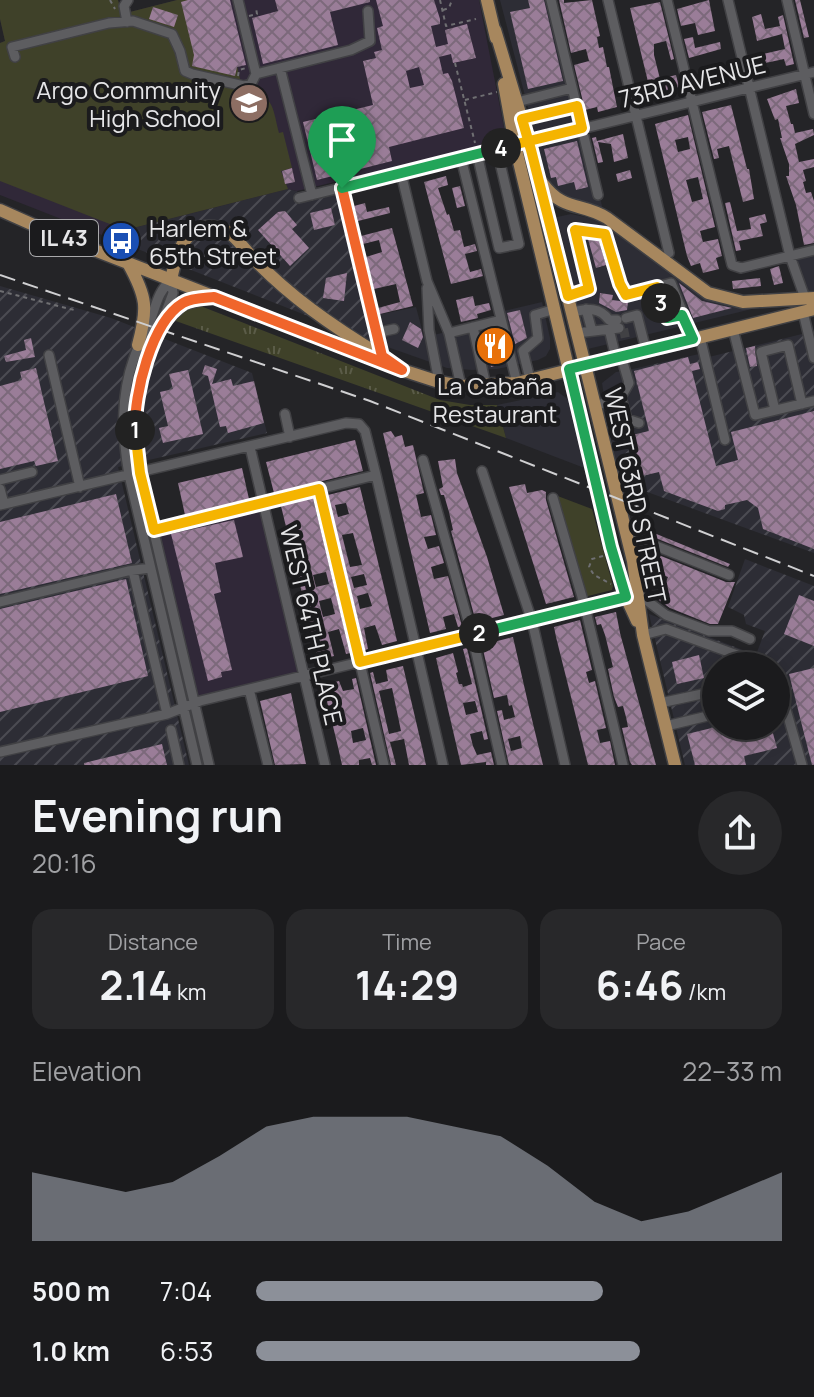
<!DOCTYPE html>
<meta charset="utf-8">
<style>
:root{--surface:#1b1b1d;--page:#28282a;--text:#f1f3f6;--muted:#a0a1a4;--line:#39393b;--accent:#8c9099}
body{margin:0;font-family:Manrope,sans-serif;background:var(--page);color:var(--text);height:100vh;display:flex;flex-direction:column;font-size:30px;white-space:nowrap}
*{box-sizing:border-box;margin:0}
p{font-size:26px;color:var(--muted)}
.icon{flex:none;width:44px;height:44px;fill:none;stroke:currentColor;stroke-width:2;stroke-linecap:round;stroke-linejoin:round}
.map{position:relative;height:765px;overflow:hidden}
.details{display:flex;flex-direction:column;background:var(--surface);flex:1}
.details>*{flex:none}
.buttons{position:absolute;left:702px;top:652px;display:grid;gap:16px}
.buttons a{display:grid;place-items:center;width:88px;height:88px;border-radius:50%;background:var(--surface);box-shadow:0 4px 20px #0003,0 0 0 2px var(--line);font-size:40px}
.pin{position:absolute;display:grid;place-items:center;width:68px;height:68px;color:#fff;margin:-82px -34px;border-radius:50% 50% 50% 0;rotate:-45deg;box-shadow:0 0 8px #0007}
.pin .icon{rotate:45deg}
.km{position:absolute;width:40px;height:40px;margin:-20px;border-radius:50%;background:#222;color:#fff;font-size:22px;line-height:40px;text-align:center}
.round{display:grid;place-items:center;flex:none;width:84px;height:84px;border-radius:42px;background:var(--page)}
.overview{display:flex;align-items:center;justify-content:space-between;height:136px;padding:0 32px}
h1{font-size:44px;font-weight:700;line-height:60px}
.stats{display:grid;grid-template-columns:repeat(3,1fr);gap:12px;height:136px;padding:8px 32px}
.stats div{display:grid;align-content:center;border-radius:20px;background:var(--page);text-align:center}
.stats b{font-size:40px;font-weight:700}
.stats small{font-size:22px;font-weight:400}
.stats p{font-size:22px}
.chart{height:224px;padding:16px 32px}
.chart p{display:flex;justify-content:space-between}
.chart svg{width:100%;height:144px;margin-top:8px;fill:var(--accent);opacity:.7}
ul{padding:0 32px;list-style:none;font-size:26px}
li{display:grid;grid-template-columns:128px 96px 1fr;align-items:center;height:60px}
li i{height:20px;border-radius:10px;background:var(--accent)}
.map>svg:first-child{display:block}
.built{fill:#2d2d35}
.industrial{fill:url(#industrial-furrows);fill-rule:evenodd}
.education{fill:#302838}
.grass{fill:url(#grass-tufts)}
.park{fill:#3f4129}
.building{fill:url(#building-cross-hatch);fill-rule:evenodd}
.lines{fill:none;stroke-linecap:round;stroke-linejoin:round}
.minor-tunnel{stroke:#414144;stroke-width:9;stroke-dasharray:9 4.5;stroke-linecap:butt}
.minor-casing{stroke:#414144;stroke-width:12}
.major-casing{stroke:#414144;stroke-width:15}
.path{stroke:#6f6f72;stroke-width:2;stroke-dasharray:4 4;stroke-linecap:butt}
.minor{stroke:#5d5d60;stroke-width:9}
.major{stroke:#a7875e;stroke-width:12}
.rail{stroke:#cfcfd1;stroke-width:2;stroke-dasharray:16 8;stroke-linecap:butt}
.split-1-casing{stroke:#fff;stroke-width:16}
.split-2-casing{stroke:#fff;stroke-width:16}
.split-3-casing{stroke:#fff;stroke-width:16}
.split-4-casing{stroke:#fff;stroke-width:16}
.split-5-casing{stroke:#fff;stroke-width:16}
.split-1{stroke:#f0652b;stroke-width:10}
.split-2{stroke:#f5b400;stroke-width:10}
.split-3{stroke:#22a559;stroke-width:10}
.split-4{stroke:#f5b400;stroke-width:10}
.split-5{stroke:#22a559;stroke-width:10}
.labels{text-anchor:middle;dominant-baseline:central;stroke-width:8;stroke-linejoin:round;paint-order:stroke}
.shield{fill:#1b1b1d;stroke:#a9a9ab;stroke-width:2}
.shield-label{font-size:22px;font-weight:bold;fill:#e6e6e8}
.street-label{font-size:24px;fill:#e6e6e8;stroke:#1b1b1d}
.poi-label{font-size:24px;fill:#e6e6e8;stroke:#1b1b1d;text-anchor:end}
</style>
<div class="map">
<svg width="814" height="765" viewBox="0 0 814 765">
<defs>
<pattern id="industrial-furrows" width="10" height="10" patternUnits="userSpaceOnUse" patternTransform="scale(2)"><rect width="10" height="10" fill="#2d2d35"/><path d="M-1 1l2-2M0 10L10 0M9 11l2-2" fill="none" stroke="#4b4b52"/></pattern>
<pattern id="grass-tufts" width="24" height="20" patternUnits="userSpaceOnUse" patternTransform="scale(2)"><rect width="24" height="20" fill="#3f4129"/><path d="M3 7l-1-3M5 7V3M7 7l1-3M15 17l-1-3M17 17v-4M19 17l1-3" fill="none" stroke="#5b5c48"/></pattern>
<pattern id="building-cross-hatch" width="8" height="8" patternUnits="userSpaceOnUse" patternTransform="scale(2)"><rect width="8" height="8" fill="#9a7d98"/><path d="M0 0l8 8M0 8l8-8" fill="none" stroke="#7c697b"/></pattern>
</defs>
<rect width="100%" height="100%" fill="#242427"/>
<path class="built" d="M500 0H552L603 210 563 201 549 188Z
M571 214 596 219 701 295 725 303 756 308 588 349 557 217Z
M814 253V290L800 292 792 258Z
M542 302 550 338V349L546 356 538 360 497 369 472 370 447 368 379 344 372 316 416 307 424 337 501 320 499 312Z
M633 369 641 401 606 409 602 383 616 372Z
M558 392 569 400 587 469 506 438 497 405Z"/>
<path class="industrial" d="M288 189 297 191 300 203 343 193 379 344 120 242 125 230Z
M0 286 111 318 252 373 267 433 118 467 189 765H0Z
M814 331V553L620 482 606 409 640 400 633 369 708 352 709 357Z
M745 559 814 586V765H685L649 614 756 655 765 631 746 624 744 615 728 607ZM716 666H776V726H716Z"/>
<path class="education" d="M0 0H118L122 14 177 0H479L506 138 501 142 297 191 288 189 125 230 120 242 0 195V43L5 41 0 19Z
M259 504 299 672 197 697 158 529Z"/>
<path class="grass" d="M198 305 440 400 470 405H497L506 438 173 320 179 309Z"/>
<path class="park" d="M0 0H118L122 14 177 0H221L243 91C275 95 272 106 279 133L283 132 292 168 281 171 288 189 125 230 0 181V43L5 41 0 19Z
M555 495 592 509 613 586 612 590 584 597Z"/>
<path class="building" d="M188 0H230L246 65 237 67 235 76 192 66 194 55 181 2Z
M275 0H370V2L330 12 338 45 263 64 252 18 278 11Z
M376 0H434L440 19V24L431 26 436 47 448 44 445 30 467 24 476 58 453 63 451 54 439 57 443 74 448 73 452 81 464 128 389 147 392 161 317 180 303 122 373 105 363 61 376 58 374 52 382 50 377 28 383 26ZM419 67 424 85 410 88 406 71Z
M528 0H544L563 81 528 89 510 12 530 8Z
M559 0H564V3L592 0 600 36 597 37 599 48 603 47 607 67H609L617 107 598 112 597 107 585 110 574 65 589 61 586 49 571 53Z
M709 0 715 31 698 35 695 23 681 26 677 9Z
M795 0H800L809 37 804 38Z
M660 2 674 59 671 60 666 41 654 44V55L660 79 676 75 679 87 651 94 630 8Z
M153 7 178 15 174 27 149 19Z
M761 14 765 29 780 26 778 17 783 15 794 64 786 66 784 59 761 64 759 55 785 49 782 34 757 41 752 17Z
M693 37 695 48 720 42 721 49 689 58 684 39Z
M796 89 799 103 786 106 791 124H793L795 133 813 129 814 135 795 144 799 162 814 159V167L803 170 806 181 803 182 806 193 811 192 814 201V243L804 245 796 205 786 176H789V164L780 138H782L778 119 775 120 767 99Z
M731 105 747 169H749L754 199 743 202 729 146 717 149 719 158 714 159 702 112Z
M688 115 715 227 700 231 703 242 718 239 722 256 716 258 719 269 703 273 700 263 691 266 687 256 655 124ZM688 137 690 149 678 152 675 140ZM698 177 703 199 692 202 686 180Z
M623 134 628 158 614 162 611 144 598 142 603 162 598 163 592 138 596 137 597 141Z
M577 141 588 187 576 190 574 182 558 186 556 177 551 178 544 149Z
M292 168 295 182 285 184 282 171Z
M630 170 632 178 618 182 616 174Z
M446 176 448 185 438 188 447 215 449 214 454 231 460 230 464 247 475 244 477 251 465 254 470 272 481 269 483 276 451 284 424 182Z
M460 186 465 206 457 208 452 188Z
M730 202 737 231 751 229 749 218 765 214 767 222 760 224 763 236 739 241 741 250 736 251 725 203Z
M365 203 367 212 389 207 390 213 358 221 354 206Z
M331 208 335 225 314 230 310 213Z
M285 211 297 225 292 229 309 248 290 266 258 230 278 212Z
M392 228 413 306 380 314 378 308 400 302 396 284 374 289 366 257 382 252 379 240 363 244 361 236Z
M588 239 599 241 606 265 596 268Z
M779 266 783 283 774 285 770 269Z
M347 273 344 301 323 298 326 278Z
M760 278 761 286 733 289 732 281Z
M679 283 702 301 732 308 693 318Z
M600 293 613 295 612 300 628 302 627 310 616 312 599 303Z
M473 296 475 306 489 303 491 310 477 314 478 318 461 322 456 300Z
M520 310 527 338 515 344 507 313Z
M410 322 421 329 423 337 418 348 402 340Z
M496 329 504 363 491 367 483 332Z
M31 338 35 357 6 362 4 356 26 350 24 340Z
M755 346 757 366 750 367 746 348Z
M688 357 690 364 698 362 700 369 692 371 716 466 738 460 731 432 814 411V549L763 529 758 508 747 500 725 505V509L718 511 664 491 659 472 642 476 632 435 649 431 634 371Z
M205 365 217 369 212 384 231 379 233 386 254 381 264 423 228 433 226 426 220 427 208 376 202 374Z
M36 368 58 461 36 466 34 461 0 469V386L22 380 20 372Z
M188 370 203 434 163 443 159 428 168 426 160 392 173 389 169 374Z
M391 431 395 437 402 435 405 447 413 445 424 493 416 495 421 517 431 515 436 535 424 537 428 549 439 546 444 563 431 567 434 579 448 576 462 626 458 627 454 614 443 617 446 629 430 633 383 433Z
M355 440 363 471 274 493 266 462Z
M455 459 457 473 487 557 504 615 476 622 451 531 453 530 449 512 444 495H441L439 489 443 487 438 461Z
M242 468 249 499 185 515 178 483Z
M525 484 527 493 542 490 546 492V500L574 597 546 604 509 487Z
M360 487 397 641 382 645 375 625 364 628 368 649 365 650 328 495ZM346 503 349 514 338 517 335 505ZM353 533 362 565 350 567 342 535ZM364 574 367 585 354 588 351 577ZM368 593 372 606 360 609 357 596Z
M116 494 132 563 0 594V522Z
M313 498 350 653 346 654 339 629 328 632 334 656 318 660 281 506ZM326 572 329 584 316 587 313 575ZM331 598 335 614 323 617 319 601Z
M234 520 243 557 215 563 221 592 214 594 232 670 221 672 222 677 208 681 171 534Z
M654 533 730 564 728 567 653 537Z
M656 554 726 582H735L718 624H710L670 608 659 600 668 577 650 570Z
M126 579 148 676 0 712V609Z
M799 595 814 601V646L784 634Z
M616 612 620 633 656 765H632L630 762 622 728 628 727 626 717 623 706 618 707 614 697 608 669 613 667 605 635 601 624 597 625 595 617Z
M580 620 592 670 586 672 589 683 595 681 606 728 597 730 600 743 610 741 615 765H588L556 637 554 627Z
M513 637 528 703 543 765H509L497 711 502 710 504 720 515 717 512 705 509 706 507 695 494 698 482 645ZM520 736 522 748 511 751 508 739Z
M467 648 488 739 484 740 482 731 470 734 473 746 477 755 491 752 494 765H486V762L461 765 436 658 453 653 458 672 456 673 459 684H462L463 687 472 684 463 649ZM475 701 478 712 466 715 463 703Z
M699 655 704 678 677 684 672 662Z
M403 666 422 747 426 765H409L404 739 390 742 396 765H391L370 673 373 672 376 684 388 681 386 670ZM392 688 401 731 389 734 379 691Z
M814 668V765H812L789 674Z
M356 678 376 765H372L370 758 359 760V765H342L338 747 323 685 339 681 343 691 354 689 352 679ZM363 728 366 740 353 743 351 731Z
M291 693 306 764 275 765 260 701Z
M720 726H771L777 748 744 756 746 765H695L687 734Z
M162 744 167 765H84V763Z"/>
<g class="lines">
<path class="minor-tunnel" d="M620 334 630 332"/>
<g class="minor-casing">
<path id="minor" d="M238 0 256 74
M551 0 598 195
M608 0 669 253
M667 0 732 265 741 268 814 250
M728 0 790 256 805 298
M787 0 814 114
M127 22 124 6 128 0
M15 57 12 47 109 23 133 21 172 34 180 51 185 71 192 74 244 86 251 84 256 74 351 50 370 41 368 11
M280 68 312 195
M517 102 572 88
M522 119 577 106
M477 154 499 248 519 244 497 150
M461 158 517 383
M401 173 427 281 449 333 461 386
M342 188 382 356
M299 198 814 72
M657 287 664 315 667 318 682 315
M427 288 429 330 439 382
M568 296 589 289 575 230 605 234 620 284 626 295 671 283 693 339
M586 309 592 331
M572 312C587 309 599 306 609 320H617
M803 312 814 358
M626 318 637 315 646 350
M473 327 486 386
M609 329 616 358
M733 329 755 415 814 401
M376 333 394 329
M449 333 501 320
M577 333 619 328
M700 337 725 440
M49 355 80 487
M530 379 523 351 538 338 535 315 555 309
M621 397 627 419 639 423
M595 406 621 397 629 383 621 356
M775 410 761 352 788 345 802 404
M285 414 290 437
M250 447 325 765
M423 460 472 635 502 765
M482 471 532 621 565 765
M0 480 32 472
M0 489 4 504
M319 489 384 765
M553 498 585 607 623 765
M0 505 346 423 359 424 365 431 376 475 443 765
M154 530 376 475
M627 540H641L729 575
M133 571 167 714
M0 602 128 571 150 568
M643 635 666 629 767 666
M776 675 802 765
M249 689 268 765
M660 703 702 694 716 687
M666 726 716 714
M171 730 179 765
M0 752 167 714 200 701 638 594 666 615 709 631H732L750 639
M197 765 129 475C122 435 120 397 134 358 138 346 144 335 149 324 156 307 157 292 171 280L173 293 144 371 136 398V436L140 473 209 765"/>
</g>
<g class="major-casing">
<path id="major" d="M487 0 496 38
M495 30 531 150 585 365 633 561 643 635 675 765
M504 84 515 145 611 547 626 597 637 621
M543 184C564 212 581 202 607 218L708 293 743 302 814 298
M0 210 56 235 402 370 439 382 461 386 517 383 814 309
M128 263C147 297 148 308 138 345
M171 280C176 255 185 220 219 228 232 231 242 246 251 256 289 296 332 326 380 355
M162 324 182 304 211 297"/>
</g>
<path class="path" d="M110 0 115 9
M440 0 446 26 476 19
M443 10 449 8 452 0
M249 16 257 14 256 8
M455 63 475 143
M238 76 239 70 246 68
M465 100 497 92
M0 291 74 310
M603 556 592 559 589 567 594 575 611 584"/>
<use href="#minor" class="minor"/>
<use href="#major" class="major"/>
<path class="rail" d="M0 275 370 401 814 576"/>
</g>
<g class="lines">
<g class="split-1-casing">
<path id="split-1" d="M135 430C134 395 151 322 183 303 191 298 204 298 214 297L402 370 382 356 342 188"/>
</g>
<g class="split-2-casing">
<path id="split-2" d="M135 430 140 473 154 530 319 489 360 662 479 633"/>
</g>
<g class="split-3-casing">
<path id="split-3" d="M479 633 626 597 611 547 569 369 693 339 682 315 667 318 661 303"/>
</g>
<g class="split-4-casing">
<path id="split-4" d="M501 148C528 141 555 135 582 128L577 106 522 119 531 150 568 296 589 289 575 230 605 234 620 284 626 295 657 287 661 303"/>
</g>
<g class="split-5-casing">
<path id="split-5" d="M342 188 501 148"/>
</g>
<use href="#split-1" class="split-1"/>
<use href="#split-2" class="split-2"/>
<use href="#split-3" class="split-3"/>
<use href="#split-4" class="split-4"/>
<use href="#split-5" class="split-5"/>
</g>
<defs>
<g id="school-disc" transform="scale(2)"><circle r="9.5" fill="#8d6e63" stroke="#1b1b1d"/><path d="M0-5L7-2L0 1L-7-2ZM-4 1L0 2.5L4 1V4Q0 6-4 4Z" fill="#fff"/></g>
<g id="bus-disc" transform="scale(2)"><circle r="9.5" fill="#1a4fb4" stroke="#1b1b1d"/><path d="M-5-6H5V4H4V6H2V4H-2V6H-4V4H-5ZM-3.5-4V0h7V-4ZM-3.5 1.2v1.5H-2V1.2ZM2 1.2v1.5H3.5V1.2Z" fill="#fff"/></g>
<g id="restaurant-disc" transform="scale(2)"><circle r="9.5" fill="#e8710a" stroke="#1b1b1d"/><path d="M-5-6h1v4h1v-4h1v4h1v-4h1v5L-1.5 .5V6h-2V.5L-5-1ZM5-6V6H3V1.5H1.5Q1.5-4 5-6Z" fill="#fff"/></g>
</defs>
<g fill-rule="evenodd">
<use href="#school-disc" x="249" y="103"/>
<use href="#bus-disc" x="121" y="241"/>
<use href="#restaurant-disc" x="495" y="346"/>
</g>
<g class="labels">
<rect class="shield" x="30" y="220" width="68" height="36" rx="6"/>
<g class="shield-label">
<text x="64" y="238">IL 43</text>
</g>
<g class="street-label">
<text transform="translate(692 81) rotate(-14)">73RD AVENUE</text>
<text transform="translate(636 495) rotate(78)">WEST 63RD STREET</text>
<text transform="translate(312 625) rotate(77)">WEST 64TH PLACE</text>
</g>
<g class="poi-label">
<text x="221" y="89">Argo Community<tspan x="221" dy="28">High School</tspan></text>
<text x="149" y="227" text-anchor="start">Harlem &amp;<tspan x="149" dy="28">65th Street</tspan></text>
<text x="495" y="385" text-anchor="middle">La Cabaña<tspan x="495" dy="28">Restaurant</tspan></text>
</g>
</g>
</svg>
<div class="buttons">
<a><svg class="icon" aria-label="layers" viewBox="0 0 24 24"><path d="M12 4l9 5-9 5-9-5zM3 14l9 5 9-5"/></svg></a>
</div>
<div class="pin" style="left:342px;top:188px;background:#1e9e55"><svg class="icon" aria-label="arrive" viewBox="0 0 24 24"><path d="M6 21V4h12l-3 4 3 4H6"/></svg></div>
<b class="km" style="left:135px;top:430px">1</b>
<b class="km" style="left:479px;top:633px">2</b>
<b class="km" style="left:661px;top:303px">3</b>
<b class="km" style="left:501px;top:148px">4</b>
</div>
<section class="details">
<div class="overview"><div><h1>Evening run</h1><p>20:16</p></div><a class="round"><svg class="icon" aria-label="share" viewBox="0 0 24 24"><path d="M12 15V3M7 8l5-5 5 5M5 13v7h14v-7"/></svg></a></div>
<div class="stats">
<div><p>Distance</p><b>2.14<small> km</small></b></div>
<div><p>Time</p><b>14:29</b></div>
<div><p>Pace</p><b>6:46<small> /km</small></b></div>
</div>
<div class="chart"><p><span>Elevation</span>22–33 m</p>
<svg viewBox="0 0 160 44" preserveAspectRatio="none"><path d="M0 44V23L10 26L20 29L30 26L40 18L50 9L60 6L70 6L80 6L90 9L100 12L110 21L120 32L130 38L140 35L150 29L160 23V44z"/></svg>
</div>
<ul>
<li><b>500 m</b>7:04<i style="width:66%"></i></li>
<li><b>1.0 km</b>6:53<i style="width:73%"></i></li>
</ul>
</section>
